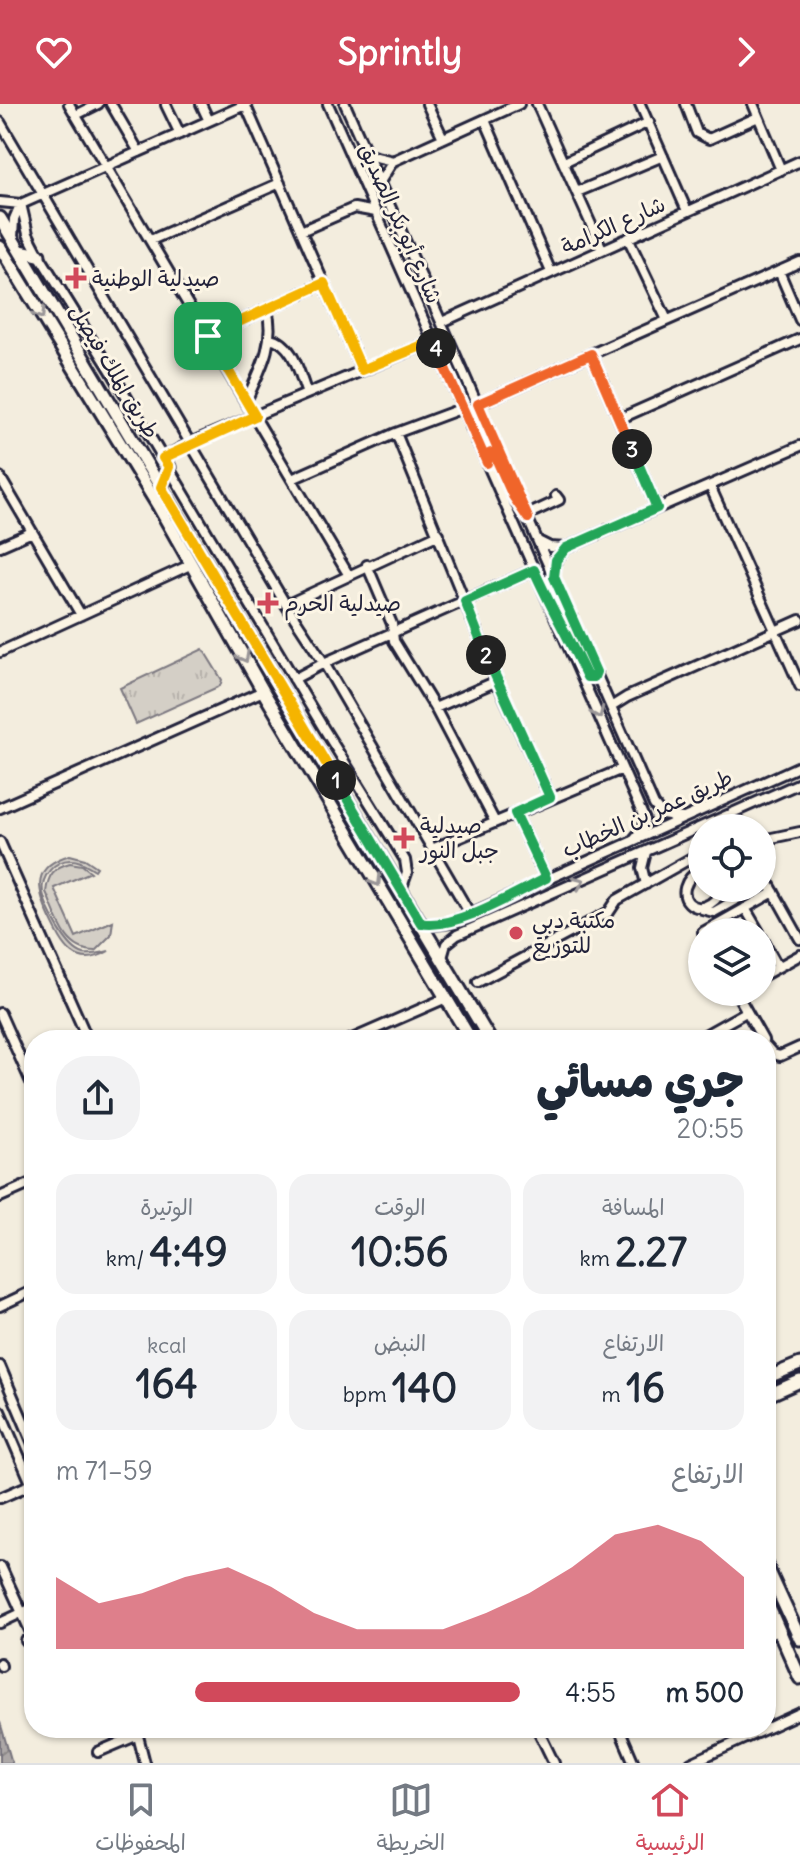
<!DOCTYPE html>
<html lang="ar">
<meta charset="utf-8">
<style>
:root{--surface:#fff;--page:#f2f2f3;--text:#1f2937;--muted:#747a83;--line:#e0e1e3;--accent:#d1495b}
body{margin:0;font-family:Delius,"Playpen Sans Arabic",sans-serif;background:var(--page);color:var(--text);direction:rtl;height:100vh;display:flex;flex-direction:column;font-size:30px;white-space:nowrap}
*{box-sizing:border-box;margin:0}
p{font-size:26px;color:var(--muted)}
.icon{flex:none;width:44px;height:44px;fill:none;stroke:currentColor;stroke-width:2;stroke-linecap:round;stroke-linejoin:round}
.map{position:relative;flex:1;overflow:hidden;direction:ltr}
.details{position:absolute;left:24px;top:926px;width:752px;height:708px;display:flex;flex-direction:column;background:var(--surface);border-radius:32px;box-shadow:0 2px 6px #0004;direction:rtl}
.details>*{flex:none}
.tools{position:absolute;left:688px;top:710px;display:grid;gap:16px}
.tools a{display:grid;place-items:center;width:88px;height:88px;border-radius:50%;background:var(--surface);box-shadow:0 2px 6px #0004;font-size:40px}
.pin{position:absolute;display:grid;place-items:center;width:68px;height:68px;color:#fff;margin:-34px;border-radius:16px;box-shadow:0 4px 12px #0006}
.km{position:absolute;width:40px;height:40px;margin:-20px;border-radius:50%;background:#222;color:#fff;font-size:22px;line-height:40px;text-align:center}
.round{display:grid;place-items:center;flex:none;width:84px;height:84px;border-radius:32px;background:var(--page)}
.summary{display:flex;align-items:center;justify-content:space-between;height:136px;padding:0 32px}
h1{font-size:44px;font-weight:800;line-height:60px}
.stats{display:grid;grid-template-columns:repeat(3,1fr);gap:12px;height:136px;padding:8px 32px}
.stats div{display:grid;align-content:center;border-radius:20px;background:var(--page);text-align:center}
.stats b{font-size:40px;font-weight:800}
.stats small{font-size:22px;font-weight:400}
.stats p{font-size:22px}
.chart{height:224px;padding:16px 32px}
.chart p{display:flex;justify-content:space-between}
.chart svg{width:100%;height:144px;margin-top:8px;fill:var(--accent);opacity:.7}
ul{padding:0 32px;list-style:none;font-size:26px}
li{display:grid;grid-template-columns:128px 96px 1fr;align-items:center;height:60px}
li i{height:20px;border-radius:10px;background:var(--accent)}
header{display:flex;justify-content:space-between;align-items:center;height:104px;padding:0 32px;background:var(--accent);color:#fff;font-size:36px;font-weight:800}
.dock{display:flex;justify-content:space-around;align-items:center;height:112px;border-top:2px solid var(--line);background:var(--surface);font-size:22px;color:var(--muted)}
.dock a{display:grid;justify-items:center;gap:4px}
.dock .on{color:var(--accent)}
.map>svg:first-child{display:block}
.grass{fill:url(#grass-tufts);stroke:#7b7880;stroke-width:2}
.park{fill:#d4cfc6;stroke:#7b7880;stroke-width:2}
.water{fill:url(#water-waves);stroke:#75727b;stroke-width:2}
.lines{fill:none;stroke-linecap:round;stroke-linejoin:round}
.minor-casing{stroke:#22223b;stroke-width:14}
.major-casing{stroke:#22223b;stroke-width:17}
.minor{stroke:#fcf5e5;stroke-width:8}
.major{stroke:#fcf5e5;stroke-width:11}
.oneway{stroke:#9a9698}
.split-1-casing{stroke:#fff;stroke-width:16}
.split-2-casing{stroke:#fff;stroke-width:16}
.split-3-casing{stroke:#fff;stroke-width:16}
.split-4-casing{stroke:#fff;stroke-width:16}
.split-5-casing{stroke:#fff;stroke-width:16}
.split-1{stroke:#f5b400;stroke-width:10}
.split-2{stroke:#22a559;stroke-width:10}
.split-3{stroke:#22a559;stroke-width:10}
.split-4{stroke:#f0652b;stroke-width:10}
.split-5{stroke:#f5b400;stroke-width:10}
.poi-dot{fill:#d1495b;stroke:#fcf5e5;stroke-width:3}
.labels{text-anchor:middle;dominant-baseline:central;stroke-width:6;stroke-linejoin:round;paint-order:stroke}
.street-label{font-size:22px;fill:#22223b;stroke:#fcf5e5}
.poi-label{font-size:22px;fill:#22223b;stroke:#fcf5e5;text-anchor:start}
</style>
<header><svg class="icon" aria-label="forward" viewBox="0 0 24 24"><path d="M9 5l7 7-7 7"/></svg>Sprintly<svg class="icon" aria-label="heart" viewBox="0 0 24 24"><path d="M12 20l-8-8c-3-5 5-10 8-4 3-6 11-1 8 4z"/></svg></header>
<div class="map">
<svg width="800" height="1659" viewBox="0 0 800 1659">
<defs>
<pattern id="grass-tufts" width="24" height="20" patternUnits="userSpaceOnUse" patternTransform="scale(2)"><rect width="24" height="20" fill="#d4cfc6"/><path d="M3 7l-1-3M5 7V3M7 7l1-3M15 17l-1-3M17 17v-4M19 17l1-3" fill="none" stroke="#b6b1ab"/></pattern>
<pattern id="water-waves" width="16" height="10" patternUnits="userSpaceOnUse" patternTransform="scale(2)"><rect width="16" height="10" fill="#aca7a6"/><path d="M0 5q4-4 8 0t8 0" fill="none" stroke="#8c8888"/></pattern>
</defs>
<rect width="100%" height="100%" fill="#f3edde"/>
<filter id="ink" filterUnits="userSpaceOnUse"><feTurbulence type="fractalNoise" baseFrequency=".0125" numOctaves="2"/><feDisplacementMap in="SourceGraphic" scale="16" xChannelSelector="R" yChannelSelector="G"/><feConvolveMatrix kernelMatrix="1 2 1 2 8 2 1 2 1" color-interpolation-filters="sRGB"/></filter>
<g filter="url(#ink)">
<path class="grass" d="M203 545 222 576 220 582 136 620 120 584Z"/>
<path class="park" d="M70 751 85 755 97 763 95 766C88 762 81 756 72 756 55 755 40 773 43 789 47 806 67 846 84 850 92 851 101 849 109 847 75 867 63 841 50 814 36 784 32 762 70 751Z
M70 759 82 761 91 768 54 784 76 833 113 817 111 831 95 847C64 847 57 812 46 788 48 771 54 763 70 759Z"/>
<path class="water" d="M0 1618 12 1659H0Z"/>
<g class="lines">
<g class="minor-casing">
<path id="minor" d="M69 0 348 470
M111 0 139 48
M201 0 209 17
M245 0 362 266
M328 0 645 716 644 723 634 735
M345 0 654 701 662 711 682 714
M427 0 443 34
M537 0 602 145
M640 0 687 107
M686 0 697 29 709 35 758 13
M753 0 781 66
M166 1 180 30
M76 11 98 0
M485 16 551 168
M0 18 286 501 324 559 470 810
M368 51 393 57 519 0
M564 58 649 18
M380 78 393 57
M577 88 663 52
M0 98 21 100 247 0
M21 100 28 130 39 151 110 265 324 625 405 756 407 769 401 786
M301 127 354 104 376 108
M13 134 14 115 20 101
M628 134 667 216
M151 136 280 79
M779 167 800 216
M442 218 800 57
M208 232 324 179
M270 234C294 239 299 269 307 290
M591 250 657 404
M246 297C260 266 276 239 267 205
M478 300 800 158
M619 315 800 235
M396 329 497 577 550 693
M163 354 190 339 433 237
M0 373 81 511
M292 375 396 329 463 304
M710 382 800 582
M527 411 559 396 556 392
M538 437 550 443 566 444
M0 442 32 428
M367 461 392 520 394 537 435 604 495 718
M554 468 556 456 566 444 800 342
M286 501 439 430
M0 548 192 460
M294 575 324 559 534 466
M611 603 627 593 800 516
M435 604 497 577
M0 704 263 587
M515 709 546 774
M732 709 733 724
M762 736 800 728
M0 738 88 936
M432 745 622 665
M702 765C662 787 700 827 724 784
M762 767 800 835
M646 780 642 764 646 748
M745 804 759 828
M702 805 714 808 744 791
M421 819 433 821 450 819 800 662
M703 828 774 788
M762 834 778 863
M442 854 446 840 457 831 800 679
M762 872 800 851
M478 878 609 808 617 796 702 748
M736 888 763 936
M0 909 34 985
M350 936 446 894
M696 936 746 908
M766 942 773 950 780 952 800 943
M0 1093 34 1078
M0 1202 34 1186
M0 1262 34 1342
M0 1307 34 1386
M0 1394 32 1380
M1 1463 33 1533 26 1537
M0 1519 34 1503
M766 1532 780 1526
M0 1559 1 1562
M136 1624 145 1659
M537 1624 554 1659
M619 1624 634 1659
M98 1648 138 1631
M691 1659 800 1609"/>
</g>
<g class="major-casing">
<path id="major" d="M0 114 490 936
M0 143 159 403 263 587 471 936
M20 147 39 151
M161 383 169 363
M766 1274 800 1260
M766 1292 800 1277
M766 1461 800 1535
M766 1497 800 1574"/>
</g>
<use href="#minor" class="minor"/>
<use href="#major" class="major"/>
</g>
<defs><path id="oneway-chevron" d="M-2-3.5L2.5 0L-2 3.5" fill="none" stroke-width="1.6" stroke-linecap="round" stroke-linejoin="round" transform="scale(2)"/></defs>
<g class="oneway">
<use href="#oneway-chevron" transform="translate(40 210) rotate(59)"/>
<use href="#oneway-chevron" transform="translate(244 553) rotate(62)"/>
<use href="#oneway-chevron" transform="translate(598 609) rotate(66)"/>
<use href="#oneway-chevron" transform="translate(376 777) rotate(59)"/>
<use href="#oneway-chevron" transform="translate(579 778) rotate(-23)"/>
</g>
</g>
<g class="lines" filter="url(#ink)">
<g class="split-1-casing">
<path id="split-1" d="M208 232 255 312 163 354 169 363 161 383 336 676"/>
</g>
<g class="split-2-casing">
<path id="split-2" d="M336 676 421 819C452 827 516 789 546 774L515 709 550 693 486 551"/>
</g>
<g class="split-3-casing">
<path id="split-3" d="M486 551 465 497 534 466C550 502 570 536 587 573H594L596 568 554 473 556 456 566 444 657 404 632 345"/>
</g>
<g class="split-4-casing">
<path id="split-4" d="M436 244 487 359V351L491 349 495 352 513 392 528 414 478 300 591 250 632 345"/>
</g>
<g class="split-5-casing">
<path id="split-5" d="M208 232 324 179 362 266 433 237 436 244"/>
</g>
<use href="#split-1" class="split-1"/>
<use href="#split-2" class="split-2"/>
<use href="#split-3" class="split-3"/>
<use href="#split-4" class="split-4"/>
<use href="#split-5" class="split-5"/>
</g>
<g class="poi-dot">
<path d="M72 162h8v8h8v8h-8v8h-8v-8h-8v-8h8z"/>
<path d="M264 487h8v8h8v8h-8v8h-8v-8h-8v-8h8z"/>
<path d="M400 722h8v8h8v8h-8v8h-8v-8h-8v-8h8z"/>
<circle cx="516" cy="829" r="8"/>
</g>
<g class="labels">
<g class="street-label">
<text transform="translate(401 119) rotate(66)">شارع أبو بكر الصديق</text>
<text transform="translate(613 121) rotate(-24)">شارع الكرامة</text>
<text transform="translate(115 267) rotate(59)">طريق الملك فيصل</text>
<text transform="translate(647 709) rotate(-24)">طريق عمر بن الخطاب</text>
</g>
<g class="poi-label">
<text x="92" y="174">صيدلية الوطنية</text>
<text x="284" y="499">صيدلية الحرم</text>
<text x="420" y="721">صيدلية<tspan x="420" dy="25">جبل النور</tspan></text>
<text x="532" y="816">مكتبة دبي<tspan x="532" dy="25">للتوزيع</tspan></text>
</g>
</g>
</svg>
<div class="tools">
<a><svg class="icon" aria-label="locate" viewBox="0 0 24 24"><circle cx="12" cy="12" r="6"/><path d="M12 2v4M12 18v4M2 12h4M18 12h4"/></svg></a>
<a><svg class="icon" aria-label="layers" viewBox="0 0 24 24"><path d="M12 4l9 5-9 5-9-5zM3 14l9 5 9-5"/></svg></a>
</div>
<div class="pin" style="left:208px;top:232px;background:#1e9e55"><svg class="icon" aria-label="arrive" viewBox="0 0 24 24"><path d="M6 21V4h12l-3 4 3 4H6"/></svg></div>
<b class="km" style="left:336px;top:676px">1</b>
<b class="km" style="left:486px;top:551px">2</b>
<b class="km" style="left:632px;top:345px">3</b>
<b class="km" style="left:436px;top:244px">4</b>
<section class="details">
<div class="summary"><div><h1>جري مسائي</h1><p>20:55</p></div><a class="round"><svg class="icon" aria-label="share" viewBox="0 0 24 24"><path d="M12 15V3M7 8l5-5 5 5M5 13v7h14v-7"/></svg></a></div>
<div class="stats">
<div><p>المسافة</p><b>2.27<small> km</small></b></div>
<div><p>الوقت</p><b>10:56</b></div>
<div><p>الوتيرة</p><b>4:49<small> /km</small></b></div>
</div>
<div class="stats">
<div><p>الارتفاع</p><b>16<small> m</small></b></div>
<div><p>النبض</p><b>140<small> bpm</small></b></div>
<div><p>kcal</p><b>164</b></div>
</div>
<div class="chart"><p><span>الارتفاع</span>59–71 m</p>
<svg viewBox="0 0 160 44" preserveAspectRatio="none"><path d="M0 44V22L10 30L20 27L30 22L40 19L50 25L60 33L70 38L80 38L90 38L100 33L110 27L120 19L130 9L140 6L150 11L160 22V44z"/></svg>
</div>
<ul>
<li><b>500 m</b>4:55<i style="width:70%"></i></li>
</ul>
</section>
</div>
<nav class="dock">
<a class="on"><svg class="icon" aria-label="home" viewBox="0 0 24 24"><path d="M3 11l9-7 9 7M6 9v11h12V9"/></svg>الرئيسية</a>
<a><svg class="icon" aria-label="map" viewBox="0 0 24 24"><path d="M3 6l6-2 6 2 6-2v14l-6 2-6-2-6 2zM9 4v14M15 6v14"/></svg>الخريطة</a>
<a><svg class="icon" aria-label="saved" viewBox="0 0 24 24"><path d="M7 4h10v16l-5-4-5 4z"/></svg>المحفوظات</a>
</nav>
